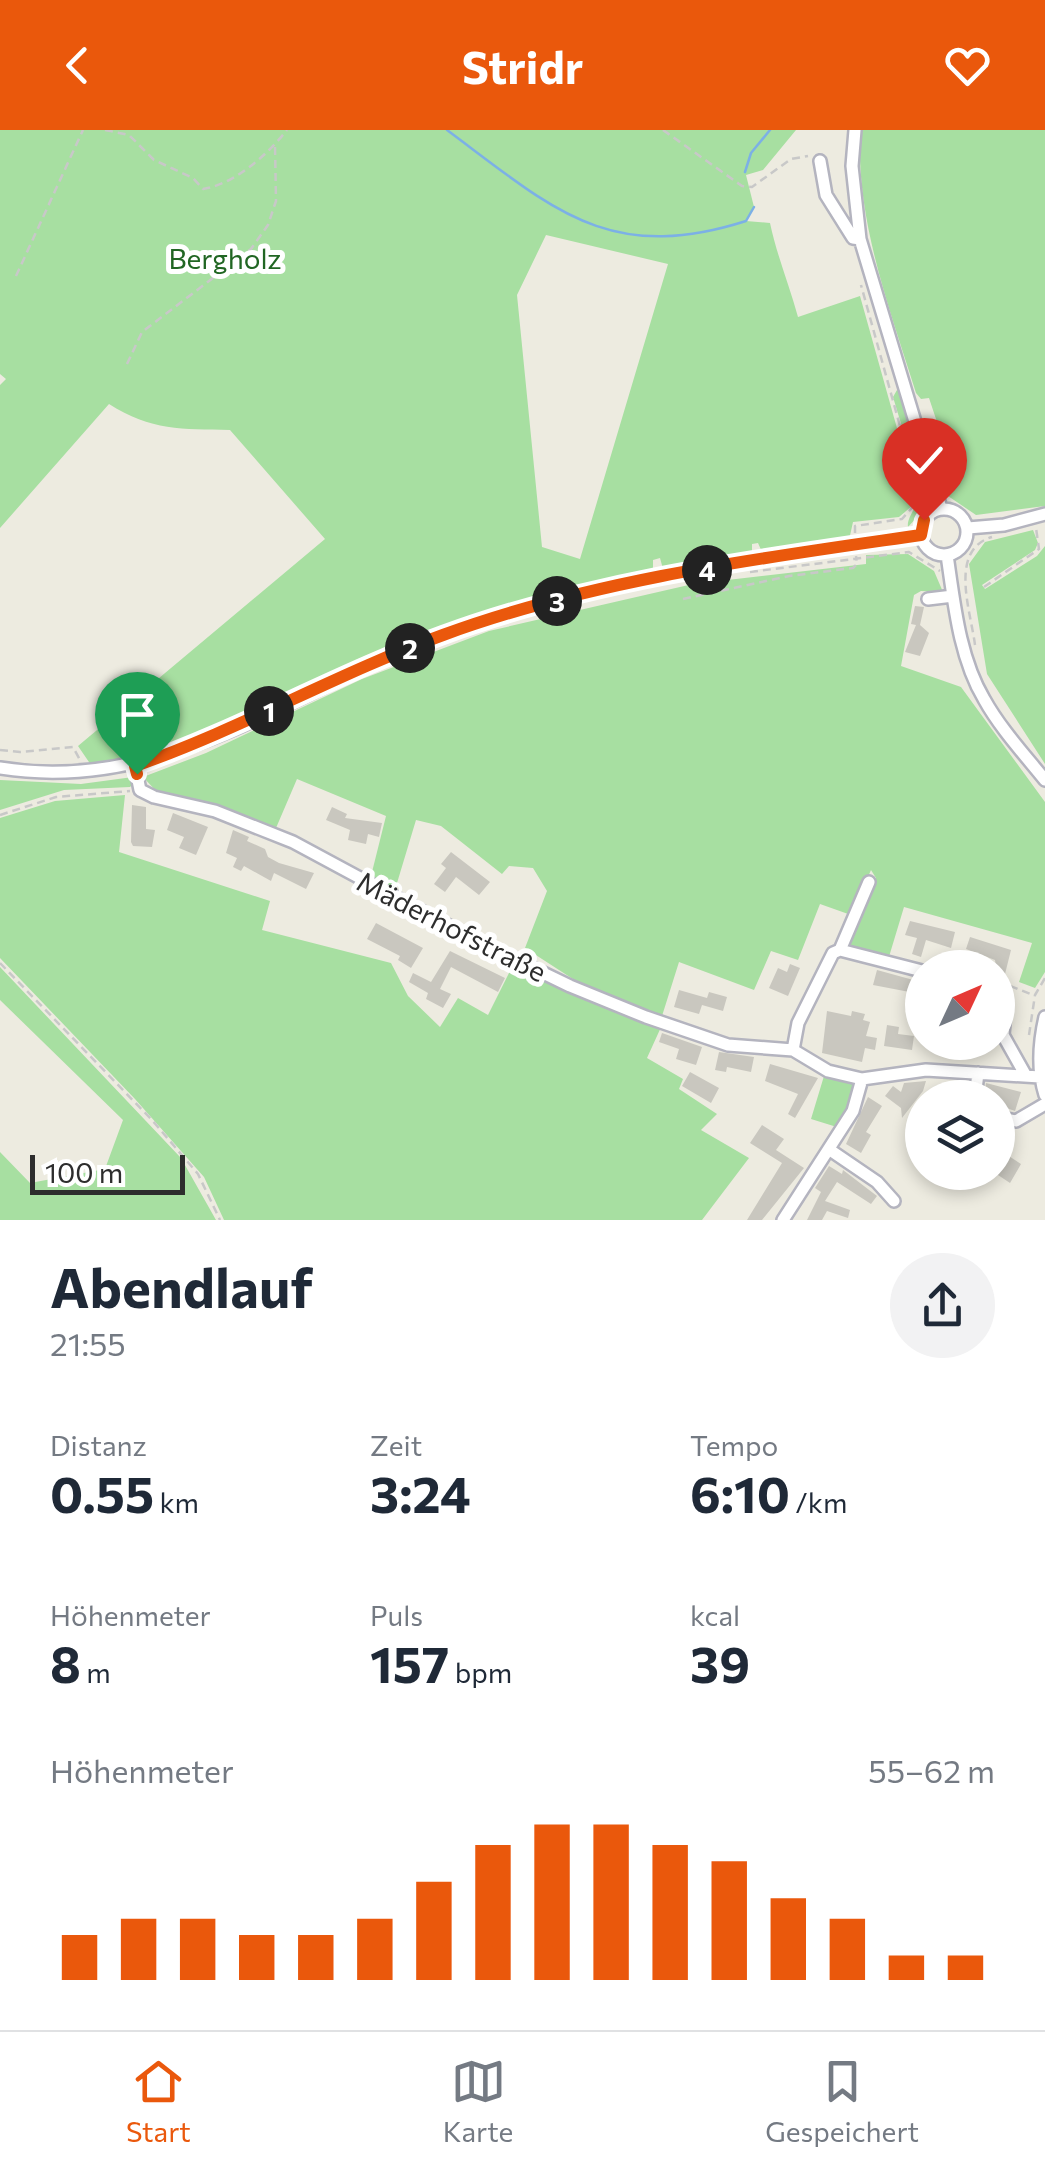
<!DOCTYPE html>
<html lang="de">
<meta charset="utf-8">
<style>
:root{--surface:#fff;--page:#f2f2f3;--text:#1f2937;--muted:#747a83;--line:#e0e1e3;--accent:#ea580c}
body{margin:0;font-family:Commissioner,sans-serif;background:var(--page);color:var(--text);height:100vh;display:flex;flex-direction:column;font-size:38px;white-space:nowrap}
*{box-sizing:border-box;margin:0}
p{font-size:32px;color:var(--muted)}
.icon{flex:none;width:55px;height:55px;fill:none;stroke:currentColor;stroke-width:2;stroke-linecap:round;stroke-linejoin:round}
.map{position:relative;height:1090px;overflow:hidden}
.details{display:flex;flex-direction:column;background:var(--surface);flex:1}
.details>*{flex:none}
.needle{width:65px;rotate:46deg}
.buttons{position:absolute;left:905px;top:820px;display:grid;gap:20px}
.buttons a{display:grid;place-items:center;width:110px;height:110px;border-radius:50%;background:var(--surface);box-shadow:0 5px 15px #0003;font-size:50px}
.scale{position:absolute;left:30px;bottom:25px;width:155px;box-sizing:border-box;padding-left:10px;border:5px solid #2d2d2d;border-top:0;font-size:28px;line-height:35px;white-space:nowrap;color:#2d2d2d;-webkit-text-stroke:8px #fff;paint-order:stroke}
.pin{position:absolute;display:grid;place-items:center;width:85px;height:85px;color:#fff;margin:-102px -42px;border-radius:50% 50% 50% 0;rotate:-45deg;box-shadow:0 0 10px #0007}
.pin .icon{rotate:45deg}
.km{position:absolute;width:50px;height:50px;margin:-25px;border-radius:50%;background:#222;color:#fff;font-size:28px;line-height:50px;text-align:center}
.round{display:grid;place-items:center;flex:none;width:105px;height:105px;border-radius:52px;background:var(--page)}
.overview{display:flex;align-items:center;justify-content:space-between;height:170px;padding:0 50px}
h1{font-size:55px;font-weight:700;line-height:75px}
.metrics{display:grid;grid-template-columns:repeat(3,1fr);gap:15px;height:170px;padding:10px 50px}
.metrics div{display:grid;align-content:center}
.metrics b{font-size:50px;font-weight:700}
.metrics small{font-size:28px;font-weight:400}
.metrics p{font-size:28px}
.chart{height:280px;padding:20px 50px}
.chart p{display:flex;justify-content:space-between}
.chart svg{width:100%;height:180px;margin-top:10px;stroke:var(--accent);stroke-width:6}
header{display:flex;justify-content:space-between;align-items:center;height:130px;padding:0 50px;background:var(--accent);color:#fff;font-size:45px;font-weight:700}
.tabs{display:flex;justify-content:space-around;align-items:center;height:140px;border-top:2px solid var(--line);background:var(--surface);font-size:28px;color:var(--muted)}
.tabs a{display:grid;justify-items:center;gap:5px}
.tabs .active{color:var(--accent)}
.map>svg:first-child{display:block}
.green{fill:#a7dfa1;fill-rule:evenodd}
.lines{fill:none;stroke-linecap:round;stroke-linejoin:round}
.stream{stroke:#7cb0e6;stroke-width:2.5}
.building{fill:#c9c7bf}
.minor-casing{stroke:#b4b4bf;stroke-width:16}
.path{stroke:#c8c8c8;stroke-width:2.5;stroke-dasharray:8 5;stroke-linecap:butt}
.minor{stroke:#fff;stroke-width:11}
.route-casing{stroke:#fff;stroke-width:20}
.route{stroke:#ea580c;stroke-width:12}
.labels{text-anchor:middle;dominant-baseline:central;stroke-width:10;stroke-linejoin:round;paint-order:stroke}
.park-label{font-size:28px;fill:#216623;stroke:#fff}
.street-label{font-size:28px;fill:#2d2d2d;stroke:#fff}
</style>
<header><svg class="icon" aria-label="back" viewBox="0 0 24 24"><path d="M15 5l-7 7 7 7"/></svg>Stridr<svg class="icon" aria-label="heart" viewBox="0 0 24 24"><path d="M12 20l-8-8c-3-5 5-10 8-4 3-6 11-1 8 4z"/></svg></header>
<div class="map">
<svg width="1045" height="1090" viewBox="0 0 1045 1090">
<rect width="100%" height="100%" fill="#edebe0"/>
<path class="green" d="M0 0H796L763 40 746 45 754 77 746 91 770 93C777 126 789 154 798 187L860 166 914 359 912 376 899 387 853 392 849 410 762 422 758 413 752 414V422L663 439 660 428 653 430V441L552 463 547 456 537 461 538 467C479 485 419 502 363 527 273 568 188 617 91 635L78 616 325 409 230 300C182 299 151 301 109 274L0 398V255L6 249 0 244ZM546 105 668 134 580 429 542 417 517 165Z
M860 0H1045V376L976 385 948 366 934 323 946 319 929 268 921 269 916 263C889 176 856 92 860 0Z
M897 260 902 262 928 375 908 397C906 386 921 375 920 357L893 267Z
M1033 400 1038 413 1035 420 982 455 985 459 1037 426 1045 416V634L987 544 969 434 985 412Z
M908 424 934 441 943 462 921 461 914 465 901 536 961 557 1045 672V842L1035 858 1019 852 1032 813 904 777 888 830 844 817 876 748 871 740 851 785 820 774 798 830 771 821 754 860 679 832 662 886 576 851 525 818 547 761 533 738 509 736 502 744 441 696 416 690 394 763 370 750 386 686 297 649 276 698 158 663 143 647 206 623 362 549 489 501 693 454 866 434V425Z
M133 647 135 652 130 657 64 660 0 680V650L81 654Z
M125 665 119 722 270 771 262 800 391 833 408 866 440 897 458 868 488 885 514 833 662 895 647 928 683 949 679 959 717 984 701 1000 749 1028 702 1090H224L204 1047 135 969 0 828V688L55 671Z
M0 837 181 1028 216 1090H0V1022L30 1053 105 1039 123 990 0 870Z
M824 946 857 954 840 998 811 989Z"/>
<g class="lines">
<path class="stream" d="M447 0C552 78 608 135 746 91L754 77
M745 42 751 23 770 0"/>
</g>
<path class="building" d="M915 476 924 477 920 495 929 503 920 526 905 522 916 495 911 494Z
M132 675 146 677V699L155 700 152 717 133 716 131 712Z
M332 677 347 684 345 688 382 693 379 707 368 704 366 714 348 710 350 700 326 690Z
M173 683 208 697 196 725 179 718 184 707 167 700Z
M233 700 249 707 247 711 265 719 268 727 279 733 314 743 306 759 274 743 271 751 244 736 241 741 233 737 237 728 226 723Z
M451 722 490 752 479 765 456 747 445 762 434 754 446 738 441 734Z
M910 791 955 802 951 818 926 810 921 827 912 824 917 808 905 805Z
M376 793 423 818 411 838 398 830 400 826 367 809Z
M970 807 1011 820 1000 864 995 830 966 819Z
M450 821 505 848 498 862 451 837 440 859 451 864 443 878 426 869 428 863 409 852 413 843 431 852Z
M790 834 800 838 788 866 769 858 778 838 787 842Z
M877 840 917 851 916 854 922 856 920 864 873 855Z
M679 860 707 868 709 862 727 867 723 881 702 875 699 884 674 877Z
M827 881 851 886 852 881 865 884 863 890 870 892 866 906 877 908 875 920 865 918 862 932 822 923Z
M887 895 899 897 898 904 914 906 912 920 884 916Z
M662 903 702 917 696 935 676 929 679 919 659 912Z
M719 922 754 927 751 942 727 937 726 942 715 940Z
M770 934 818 948 795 988 788 984 798 964 765 951Z
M690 942 719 958 711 973 682 956Z
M926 951 923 961 902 988 901 978 885 966 893 956 901 962 904 953Z
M986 953 1021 962 1015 981 998 975V968H984Z
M868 967 882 976 866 1002 871 1005 861 1023 846 1014Z
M762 995 784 1009 776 1020 804 1038 762 1090H747L782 1033 750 1013Z
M998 1019 1021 1034 1010 1053 998 1045Z
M829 1036 842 1044 843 1040 877 1066 871 1074 837 1052 825 1071 850 1080 848 1088 827 1081 822 1090H807L821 1062 815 1058Z"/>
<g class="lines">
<g class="minor-casing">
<path id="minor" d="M855 0 852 36 860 109 941 378
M820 31 826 65 853 108 860 109
M921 402a23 23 0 1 1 46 0a23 23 0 1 1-46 0Z
M968 398 1004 395 1045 384
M947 425C954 472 959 527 984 569 1000 598 1024 624 1045 650
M928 469 953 466
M135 636 140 660 154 667 215 681 293 712 477 811 570 856 646 887 728 915 793 920
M0 638C167 665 294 558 444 504 591 451 766 425 921 405
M840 820 922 841
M1006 872 1003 905 1026 946
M1045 887C1039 913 1037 939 1045 965
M793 920 828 941 862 949 926 940 1040 947
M793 920 798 893 833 823 840 820 869 752
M975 968 978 943
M998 987 1016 991 1045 974
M830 1020 877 1052 894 1071
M783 1090 853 981 862 949"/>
</g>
<path class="path" d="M105 0 129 5 154 30 193 48 203 59C235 54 267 25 287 0
M663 0 742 56 752 57 791 29 808 26
M16 146 83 0
M127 234 142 202 251 119 268 95 276 71 275 16
M855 403V396L902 389 917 372 916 354 861 155
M750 442 909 422 940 441
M984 457 1039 419 1036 398
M683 469 789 446 853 438 857 434 856 426
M975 515C971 482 948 420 992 407
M0 620 20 622 73 617 80 630
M0 685 56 667 130 661
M0 833 152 990 198 1044 220 1090
M998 851 1033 865
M1029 905 1035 865 1045 848"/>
<use href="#minor" class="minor"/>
</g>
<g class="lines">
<g class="route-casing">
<path id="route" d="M137 644 135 636C241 599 338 543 443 505 595 449 762 428 921 405L924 390"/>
</g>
<use href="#route" class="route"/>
</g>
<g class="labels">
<g class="park-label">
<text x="225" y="128">Bergholz</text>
</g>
<g class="street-label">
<text transform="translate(452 796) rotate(27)">Mäderhofstraße</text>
</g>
</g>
</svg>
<div class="buttons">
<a><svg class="needle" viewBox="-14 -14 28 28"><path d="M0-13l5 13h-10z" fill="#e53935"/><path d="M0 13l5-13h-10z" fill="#747a83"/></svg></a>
<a><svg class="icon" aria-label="layers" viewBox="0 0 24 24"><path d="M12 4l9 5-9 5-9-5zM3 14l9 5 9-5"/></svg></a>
</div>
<div class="scale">100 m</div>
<div class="pin" style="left:137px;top:644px;background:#1e9e55"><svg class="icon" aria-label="arrive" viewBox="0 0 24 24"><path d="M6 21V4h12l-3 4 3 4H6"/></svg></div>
<div class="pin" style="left:924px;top:390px;background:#d93025"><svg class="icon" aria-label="check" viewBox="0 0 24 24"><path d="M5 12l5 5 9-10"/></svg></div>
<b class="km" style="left:269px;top:581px">1</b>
<b class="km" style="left:410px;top:518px">2</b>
<b class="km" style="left:557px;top:471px">3</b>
<b class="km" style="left:707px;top:440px">4</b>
</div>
<section class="details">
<div class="overview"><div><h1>Abendlauf</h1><p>21:55</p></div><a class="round"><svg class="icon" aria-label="share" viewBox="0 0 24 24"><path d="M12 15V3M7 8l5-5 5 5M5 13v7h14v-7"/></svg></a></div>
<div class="metrics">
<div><p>Distanz</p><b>0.55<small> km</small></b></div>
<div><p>Zeit</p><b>3:24</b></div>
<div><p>Tempo</p><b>6:10<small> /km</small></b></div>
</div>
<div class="metrics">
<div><p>Höhenmeter</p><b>8<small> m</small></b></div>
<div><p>Puls</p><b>157<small> bpm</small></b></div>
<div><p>kcal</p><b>39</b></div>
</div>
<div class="chart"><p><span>Höhenmeter</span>55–62 m</p>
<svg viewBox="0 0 160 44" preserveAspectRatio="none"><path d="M5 44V33M15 44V29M25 44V29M35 44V33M45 44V33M55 44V29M65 44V20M75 44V11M85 44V6M95 44V6M105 44V11M115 44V15M125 44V24M135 44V29M145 44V38M155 44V38"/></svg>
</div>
</section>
<nav class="tabs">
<a class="active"><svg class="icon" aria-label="home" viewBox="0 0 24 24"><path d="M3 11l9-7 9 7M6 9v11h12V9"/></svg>Start</a>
<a><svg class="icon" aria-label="map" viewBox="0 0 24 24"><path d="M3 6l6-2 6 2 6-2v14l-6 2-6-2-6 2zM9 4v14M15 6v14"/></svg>Karte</a>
<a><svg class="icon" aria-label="saved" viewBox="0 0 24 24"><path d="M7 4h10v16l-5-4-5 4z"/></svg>Gespeichert</a>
</nav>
